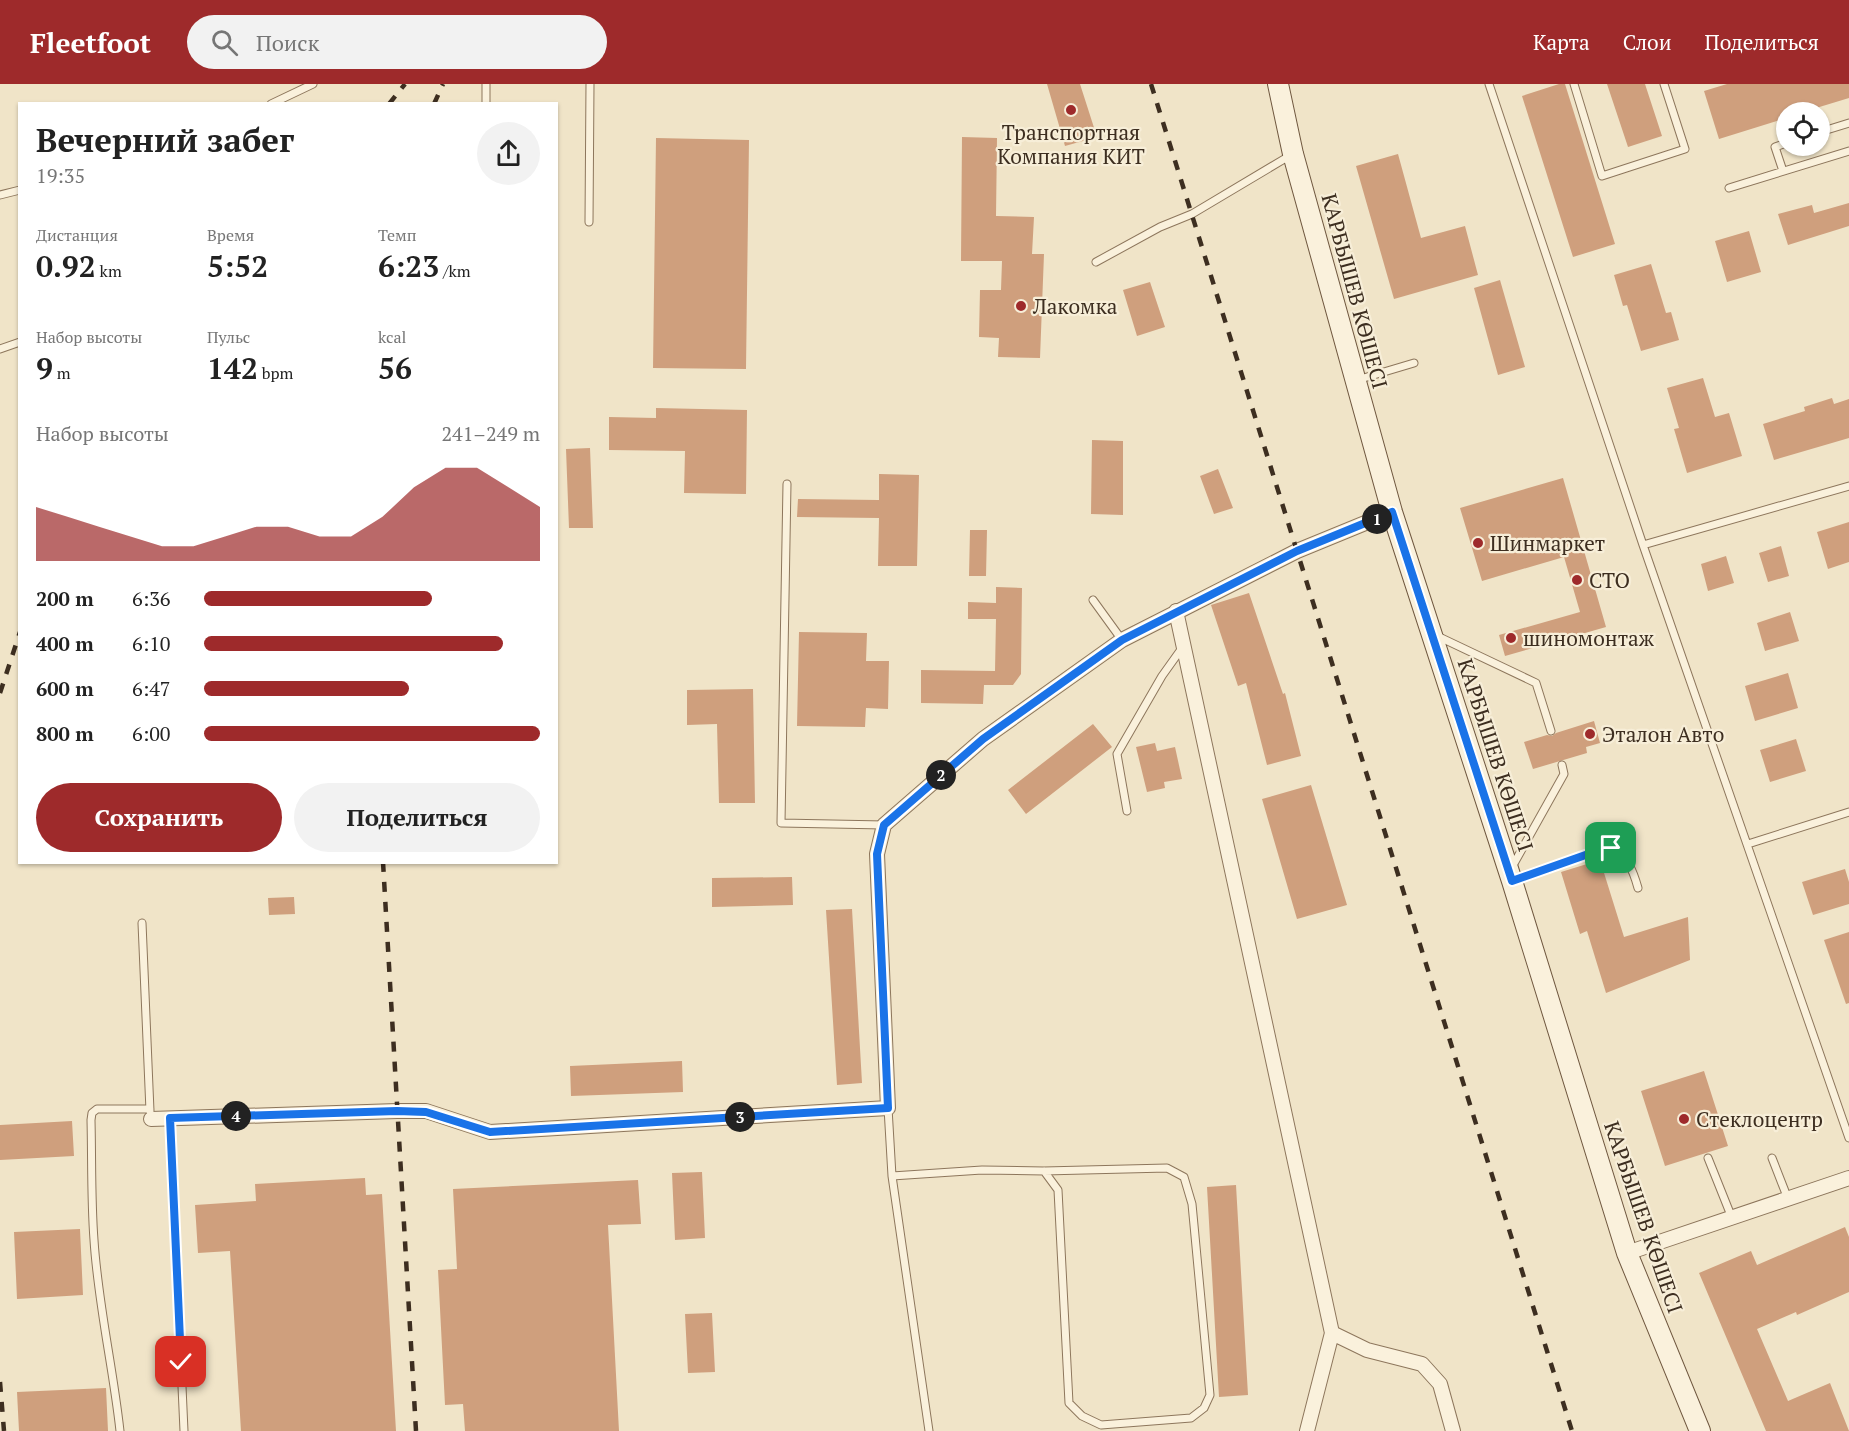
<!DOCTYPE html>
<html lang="ru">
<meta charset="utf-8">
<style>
:root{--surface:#fff;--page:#f2f2f2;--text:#222;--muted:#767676;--accent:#9e2a2b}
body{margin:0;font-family:"PT Serif",serif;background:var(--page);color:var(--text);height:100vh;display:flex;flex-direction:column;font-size:22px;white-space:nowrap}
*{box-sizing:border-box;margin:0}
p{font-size:20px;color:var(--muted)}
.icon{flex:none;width:33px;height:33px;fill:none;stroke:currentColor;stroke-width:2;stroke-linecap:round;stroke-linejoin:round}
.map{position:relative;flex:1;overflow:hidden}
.details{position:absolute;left:18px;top:18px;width:540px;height:762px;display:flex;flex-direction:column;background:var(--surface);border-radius:0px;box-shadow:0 2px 4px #0004}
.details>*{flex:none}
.controls{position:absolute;left:1776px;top:18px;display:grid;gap:12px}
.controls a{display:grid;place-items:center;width:54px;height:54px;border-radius:50%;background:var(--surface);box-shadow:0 2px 4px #0004;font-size:30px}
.pin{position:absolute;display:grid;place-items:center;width:51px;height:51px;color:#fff;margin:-26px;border-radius:12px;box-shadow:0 3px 9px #0006}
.km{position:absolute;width:30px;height:30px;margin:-15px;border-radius:50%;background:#222;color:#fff;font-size:16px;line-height:30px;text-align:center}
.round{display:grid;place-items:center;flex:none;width:63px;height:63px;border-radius:32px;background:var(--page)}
.summary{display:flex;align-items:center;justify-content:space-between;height:102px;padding:0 18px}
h1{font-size:33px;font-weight:700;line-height:45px}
.stats{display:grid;grid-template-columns:repeat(3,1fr);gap:9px;height:102px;padding:6px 18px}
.stats div{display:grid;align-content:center}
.stats b{font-size:30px;font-weight:700}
.stats small{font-size:16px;font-weight:400}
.stats p{font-size:16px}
.chart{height:168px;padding:12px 18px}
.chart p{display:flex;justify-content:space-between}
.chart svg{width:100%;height:108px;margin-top:6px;fill:var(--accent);opacity:.7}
.cta{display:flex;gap:12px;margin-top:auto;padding:12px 18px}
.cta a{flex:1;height:69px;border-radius:36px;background:var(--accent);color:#fff;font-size:24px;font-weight:700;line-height:69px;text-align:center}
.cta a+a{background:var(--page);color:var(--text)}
ul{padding:0 18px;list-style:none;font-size:20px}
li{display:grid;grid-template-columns:96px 72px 1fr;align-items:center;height:45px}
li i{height:15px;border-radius:8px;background:var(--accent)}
header{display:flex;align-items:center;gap:36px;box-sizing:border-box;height:84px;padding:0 30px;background:var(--accent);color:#fff}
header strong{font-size:28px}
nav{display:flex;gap:33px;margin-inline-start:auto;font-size:21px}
.search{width:420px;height:54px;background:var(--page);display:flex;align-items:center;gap:15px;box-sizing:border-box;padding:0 21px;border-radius:33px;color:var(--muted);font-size:22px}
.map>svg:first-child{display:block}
.building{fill:#cf9f7d}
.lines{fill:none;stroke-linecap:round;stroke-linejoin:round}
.lane-casing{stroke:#8d765c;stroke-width:9}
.street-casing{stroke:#8d765c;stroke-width:16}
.secondary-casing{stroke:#6f573f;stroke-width:22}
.lane{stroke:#faf1dc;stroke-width:7}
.street{stroke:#faf1dc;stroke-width:14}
.secondary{stroke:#faf1dc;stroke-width:20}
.rail{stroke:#3d2e20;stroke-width:4.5;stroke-dasharray:10 10;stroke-linecap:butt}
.route-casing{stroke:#fff;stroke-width:12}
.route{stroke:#1a73e8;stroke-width:8}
.poi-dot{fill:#9e2a2b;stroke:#f7eed8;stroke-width:2}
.labels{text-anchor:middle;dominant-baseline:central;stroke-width:4.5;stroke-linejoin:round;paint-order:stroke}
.poi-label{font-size:21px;fill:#3d2e20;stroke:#f7eed8;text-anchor:start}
.street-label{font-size:21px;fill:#3d2e20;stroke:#f7eed8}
</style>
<header>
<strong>Fleetfoot</strong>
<div class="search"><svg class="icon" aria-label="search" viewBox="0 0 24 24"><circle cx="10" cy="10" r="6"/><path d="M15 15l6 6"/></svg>Поиск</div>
<nav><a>Карта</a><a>Слои</a><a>Поделиться</a></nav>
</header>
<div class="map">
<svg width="1849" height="1347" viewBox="0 0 1849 1347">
<rect width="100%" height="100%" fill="#f0e4c8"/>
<path class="building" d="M1047 0H1080L1097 53 1065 62Z
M1559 0H1565L1615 160 1573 173 1522 12Z
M1607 0H1645L1662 52 1628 63Z
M1727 0H1849V14L1803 28H1786V34L1719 55 1704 7Z
M962 53 997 54 996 132 1034 133 1032 170H1044L1040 274 998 273 999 254 979 253 980 206H1001L1002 177H961Z
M656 54 749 56 746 285 653 284Z
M1398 70 1421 154 1465 142 1478 191 1394 215 1356 82Z
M1849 119V142L1788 161 1778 130 1812 121 1814 129Z
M1749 147 1761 188 1727 198 1715 157Z
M1651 180 1666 229 1671 228 1679 256 1641 267 1627 221 1623 222 1614 191Z
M1500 196 1525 283 1498 291 1474 204Z
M1150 198 1165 243 1137 252 1123 206Z
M1703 294 1715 333 1729 329 1742 372 1687 389 1674 345 1679 344 1667 304Z
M1832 314 1834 320 1849 315V354L1774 376 1763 340 1805 327 1804 323Z
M656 324 747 326 746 410 684 409 685 367 609 366V333L656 334Z
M1092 356 1123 357V431L1091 430Z
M590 364 593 444H569L566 365Z
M1218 385 1233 424 1214 430 1200 392Z
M879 390 919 391 917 482H878L879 434 797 433 798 415 879 416Z
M1563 394 1606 543 1505 572 1499 551 1580 528 1564 473 1482 497 1460 424Z
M1849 438V478L1828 485 1817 448Z
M970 446H987L986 492H969Z
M1781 462 1789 492 1768 498 1759 469Z
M1726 472 1734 499 1708 507 1701 480Z
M996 503 1022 504 1021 590 1013 601H984L983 620 921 619V586L995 587 996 535H968V518L996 519Z
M1249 509 1283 610 1285 609 1301 672 1267 681 1246 599 1238 602 1211 521Z
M1790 528 1799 557 1765 567 1757 539Z
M799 548 867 549 866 577H889L888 625 866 624 865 643 797 642Z
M1788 589 1798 624 1755 637 1745 602Z
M753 605 755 719H719L717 640 687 641V606Z
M1594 637 1600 659 1586 663 1587 669 1533 685 1524 658 1547 651 1552 652 1556 649Z
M1093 640 1112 663 1026 730 1008 706Z
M1796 655 1806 687 1770 698 1760 666Z
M1155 659 1157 667 1175 663 1182 695 1164 698 1165 704 1147 708 1136 663Z
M1311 701 1347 821 1297 835 1262 715Z
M1600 776 1624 853 1688 833 1690 876 1606 909 1587 847 1580 850 1561 788Z
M1845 785 1849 798V820L1813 831 1802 798Z
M792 793 793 821 712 823V794Z
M294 813 295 830 269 831 268 814Z
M852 825 862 999 837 1001 826 826Z
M1849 848V919L1846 920 1824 856Z
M682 977 683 1008 571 1012 570 982Z
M1704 987 1728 1062 1665 1082 1641 1007Z
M72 1037 74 1072 0 1076V1041Z
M702 1088 705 1154 675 1156 672 1089Z
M365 1094 366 1111 382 1110 396 1347H241L230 1167 198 1169 195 1121 256 1117 255 1100Z
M638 1096 641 1140 608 1141 619 1347H465L463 1320 445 1321 438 1186 457 1185 453 1105Z
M1236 1101 1248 1311 1219 1313 1207 1103Z
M1845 1143 1849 1153V1208L1797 1231 1796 1228 1757 1245 1788 1317 1830 1299 1849 1347H1766L1699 1189 1751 1167 1757 1181Z
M80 1145 83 1211 17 1215 14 1148Z
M712 1229 715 1288 688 1289 685 1230Z
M106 1304 108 1347H19L17 1308Z"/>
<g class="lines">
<g class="lane-casing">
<path id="lane" d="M1489 0 1643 461 1849 1054
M1574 0 1602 92 1685 65 1664 0
M271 20 313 0
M486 20V0
M1820 48 1849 39
M1783 87 1775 63 1786 59
M1729 104 1849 67
M0 111 20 106
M589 138 590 0
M1096 178 1160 143 1192 130 1291 71
M0 265 20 258
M1357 296 1414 279
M787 400 781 739 884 741
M1643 461 1849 402
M1093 516 1122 556
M1435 551 1536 599 1551 647
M1127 727 1117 670 1162 592 1182 564
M1748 760 1849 728
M1512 783 1564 690 1562 681
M1515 796 1594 768 1612 764C1628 774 1633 786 1638 804
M142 839 150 1027
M888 1024 892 1092 929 1347
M170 1034 184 1347
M1708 1074 1732 1134
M1772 1074 1788 1115
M892 1092 982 1086 1044 1087 1167 1084 1184 1093 1192 1120 1210 1311 1204 1324 1191 1334 1101 1341 1082 1332 1069 1319 1058 1106 1044 1087
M120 1347C113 1283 98 1220 94 1156 91 1116 92 1076 91 1036L92 1029 97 1025H150"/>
</g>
<g class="street-casing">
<path id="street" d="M1176 527 1332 1249 1367 1266 1422 1280 1440 1300 1453 1347
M151 1035 397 1027H426L490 1048 888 1024 877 770 884 741 983 655 1122 556 1297 467 1392 428
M1627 1169 1849 1094
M1307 1347 1332 1249"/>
</g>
<g class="secondary-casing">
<path id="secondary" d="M1278 0 1293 70 1392 428 1512 797 1627 1169 1700 1347"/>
</g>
<use href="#lane" class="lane"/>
<use href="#street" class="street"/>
<use href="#secondary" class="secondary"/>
<path class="rail" d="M1151 0 1572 1347
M389 20 405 0
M434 20 443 0
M0 609 20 548
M383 778 416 1347
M0 1298 4 1347"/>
</g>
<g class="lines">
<g class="route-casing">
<path id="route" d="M181 1278 170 1034 397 1027 426 1028 490 1048 888 1024 877 770 884 741 983 655 1122 556 1297 467 1392 428 1512 797 1594 768 1611 764"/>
</g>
<use href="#route" class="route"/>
</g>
<g class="poi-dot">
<circle cx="1071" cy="26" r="6"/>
<circle cx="1021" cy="222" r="6"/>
<circle cx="1478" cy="459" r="6"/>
<circle cx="1577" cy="496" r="6"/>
<circle cx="1511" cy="554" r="6"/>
<circle cx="1590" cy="650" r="6"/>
<circle cx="1684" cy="1035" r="6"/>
</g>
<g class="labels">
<g class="poi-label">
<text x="1071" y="48" text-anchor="middle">Транспортная<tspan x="1071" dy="24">Компания КИТ</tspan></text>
<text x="1033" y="222">Лакомка</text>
<text x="1490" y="459">Шинмаркет</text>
<text x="1589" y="496">СТО</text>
<text x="1523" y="554">шиномонтаж</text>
<text x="1602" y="650">Эталон Авто</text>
<text x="1696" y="1035">Стеклоцентр</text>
</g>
<g class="street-label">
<text transform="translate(1355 207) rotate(75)">КАРБЫШЕВ КӨШЕСІ</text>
<text transform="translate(1496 671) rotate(72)">КАРБЫШЕВ КӨШЕСІ</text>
<text transform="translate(1644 1133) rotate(71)">КАРБЫШЕВ КӨШЕСІ</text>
</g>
</g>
</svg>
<div class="controls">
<a><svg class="icon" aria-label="locate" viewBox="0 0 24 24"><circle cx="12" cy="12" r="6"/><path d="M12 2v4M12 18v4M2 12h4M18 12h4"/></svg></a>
</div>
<div class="pin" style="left:1611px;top:764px;background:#1e9e55"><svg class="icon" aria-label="arrive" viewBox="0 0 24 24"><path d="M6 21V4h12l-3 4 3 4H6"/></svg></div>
<div class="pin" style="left:181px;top:1278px;background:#d93025"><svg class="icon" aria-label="check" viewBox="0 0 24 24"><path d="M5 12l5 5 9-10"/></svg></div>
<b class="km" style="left:1377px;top:435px">1</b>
<b class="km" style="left:941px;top:691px">2</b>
<b class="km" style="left:740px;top:1033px">3</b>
<b class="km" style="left:236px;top:1032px">4</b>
<section class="details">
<div class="summary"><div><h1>Вечерний забег</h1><p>19:35</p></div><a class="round"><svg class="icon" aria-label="share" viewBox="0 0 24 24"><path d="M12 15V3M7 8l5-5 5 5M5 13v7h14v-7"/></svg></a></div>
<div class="stats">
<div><p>Дистанция</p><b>0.92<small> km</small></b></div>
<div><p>Время</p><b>5:52</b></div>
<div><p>Темп</p><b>6:23<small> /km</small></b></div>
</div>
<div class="stats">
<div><p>Набор высоты</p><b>9<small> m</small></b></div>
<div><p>Пульс</p><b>142<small> bpm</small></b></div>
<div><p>kcal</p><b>56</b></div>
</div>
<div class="chart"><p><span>Набор высоты</span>241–249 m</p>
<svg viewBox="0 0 160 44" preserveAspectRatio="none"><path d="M0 44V22L10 26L20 30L30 34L40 38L50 38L60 34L70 30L80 30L90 34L100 34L110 26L120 14L130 6L140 6L150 14L160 22V44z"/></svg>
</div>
<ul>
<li><b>200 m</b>6:36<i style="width:68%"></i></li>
<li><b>400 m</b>6:10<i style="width:89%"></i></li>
<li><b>600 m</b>6:47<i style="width:61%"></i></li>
<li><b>800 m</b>6:00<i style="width:100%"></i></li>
</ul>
<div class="cta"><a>Сохранить</a><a>Поделиться</a></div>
</section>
</div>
